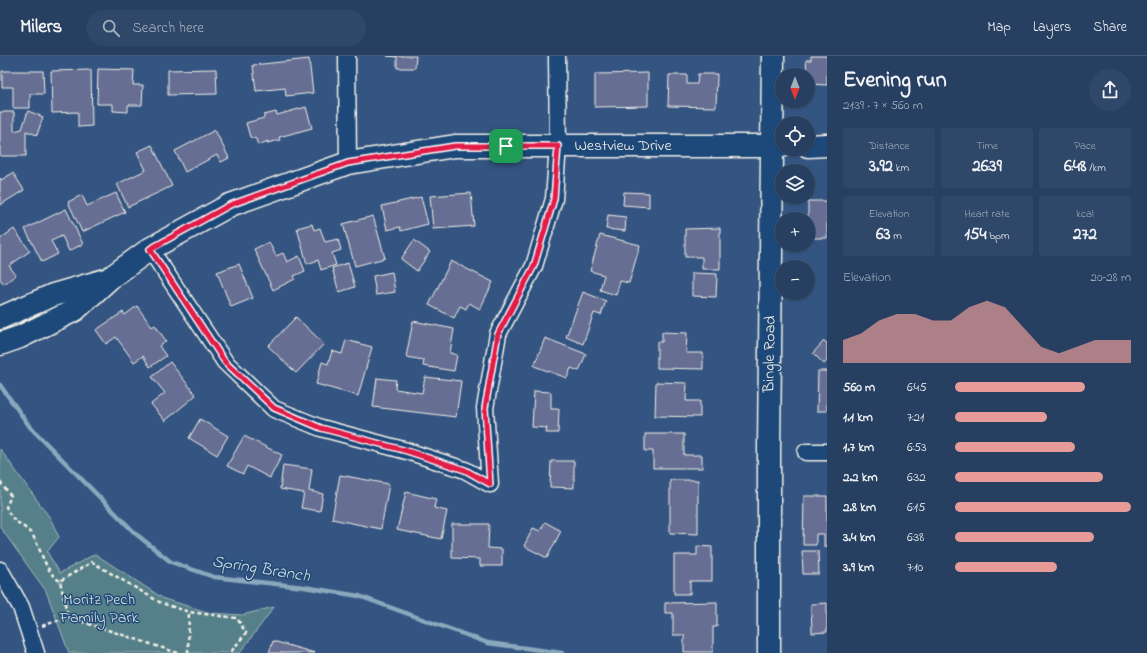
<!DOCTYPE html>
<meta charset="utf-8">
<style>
:root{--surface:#274062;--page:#2f4768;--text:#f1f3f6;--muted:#a4afbe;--line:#435977;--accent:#e69b98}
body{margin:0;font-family:"Indie Flower",sans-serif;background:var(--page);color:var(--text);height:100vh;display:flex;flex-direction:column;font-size:15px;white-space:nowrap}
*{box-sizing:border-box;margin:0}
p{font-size:13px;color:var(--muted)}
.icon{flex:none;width:22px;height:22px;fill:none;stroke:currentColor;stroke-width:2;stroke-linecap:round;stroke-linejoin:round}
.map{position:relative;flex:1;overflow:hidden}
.sheet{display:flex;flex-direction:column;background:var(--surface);width:320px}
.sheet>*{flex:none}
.needle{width:26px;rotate:180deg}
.controls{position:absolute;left:775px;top:12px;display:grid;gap:8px}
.controls a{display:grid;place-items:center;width:40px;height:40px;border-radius:50%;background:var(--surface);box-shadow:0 1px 3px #0004,0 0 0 1px var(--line);font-size:20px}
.pin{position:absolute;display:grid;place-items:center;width:34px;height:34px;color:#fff;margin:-17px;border-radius:8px;box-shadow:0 2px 6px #0006}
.round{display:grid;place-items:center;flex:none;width:42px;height:42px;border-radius:21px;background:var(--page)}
.headline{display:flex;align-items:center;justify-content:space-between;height:68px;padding:0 16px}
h1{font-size:22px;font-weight:800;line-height:30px}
.metrics{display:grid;grid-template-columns:repeat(3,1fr);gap:6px;height:68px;padding:4px 16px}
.metrics div{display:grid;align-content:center;border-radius:4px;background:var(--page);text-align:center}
.metrics b{font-size:17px;font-weight:800}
.metrics small{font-size:11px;font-weight:400}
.metrics p{font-size:11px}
.chart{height:112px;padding:8px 16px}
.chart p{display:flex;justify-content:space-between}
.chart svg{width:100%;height:72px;margin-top:4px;fill:var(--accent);opacity:.7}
ul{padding:0 16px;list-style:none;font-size:13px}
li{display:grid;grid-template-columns:64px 48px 1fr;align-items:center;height:30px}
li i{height:10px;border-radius:5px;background:var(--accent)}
header{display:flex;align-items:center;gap:24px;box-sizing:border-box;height:56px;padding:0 20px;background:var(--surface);border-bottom:1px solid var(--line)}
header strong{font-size:19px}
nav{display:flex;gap:22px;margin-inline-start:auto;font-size:14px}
.search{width:280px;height:36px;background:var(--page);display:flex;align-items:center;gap:10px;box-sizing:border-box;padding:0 14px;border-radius:22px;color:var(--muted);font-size:15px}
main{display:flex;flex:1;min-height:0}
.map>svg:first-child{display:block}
.green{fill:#548089;stroke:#a4b8b8}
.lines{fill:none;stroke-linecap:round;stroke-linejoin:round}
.stream{stroke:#8aa9bd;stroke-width:4.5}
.building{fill:#666e93;stroke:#f4f1e8}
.street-casing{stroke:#f4f1e8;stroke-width:19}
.secondary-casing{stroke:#f4f1e8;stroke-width:25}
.primary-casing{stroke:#f4f1e8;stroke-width:25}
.path{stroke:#f4f1e8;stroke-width:2.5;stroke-dasharray:4 3;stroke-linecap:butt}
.street{stroke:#1f4a7a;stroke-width:16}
.secondary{stroke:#1f4a7a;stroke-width:22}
.primary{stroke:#1f4a7a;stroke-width:22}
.route-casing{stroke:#fff;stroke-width:8}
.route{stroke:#e11d48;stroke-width:5}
.labels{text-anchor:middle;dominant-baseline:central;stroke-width:3;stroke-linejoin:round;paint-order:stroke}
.street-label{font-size:16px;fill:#f4f1e8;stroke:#1f4a7a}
.park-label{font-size:16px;fill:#dce0da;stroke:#1f4a7a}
.water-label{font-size:17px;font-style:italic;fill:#d9dfdd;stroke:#1f4a7a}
</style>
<header>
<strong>Milers</strong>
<div class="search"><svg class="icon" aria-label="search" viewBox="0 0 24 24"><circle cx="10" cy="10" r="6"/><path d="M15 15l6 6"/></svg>Search here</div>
<nav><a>Map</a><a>Layers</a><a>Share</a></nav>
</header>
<main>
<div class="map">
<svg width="827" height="597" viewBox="0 0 827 597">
<rect width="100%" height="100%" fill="#345582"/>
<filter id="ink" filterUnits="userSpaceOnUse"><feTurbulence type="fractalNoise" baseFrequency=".025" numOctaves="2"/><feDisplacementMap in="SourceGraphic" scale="8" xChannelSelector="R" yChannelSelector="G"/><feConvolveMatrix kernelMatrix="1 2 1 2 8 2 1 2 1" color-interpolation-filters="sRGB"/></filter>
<g filter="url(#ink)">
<path class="green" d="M0 393 50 462 59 481 47 496 60 517 95 498 164 543 211 557 242 559 274 551 240 597H69L46 535 0 471Z"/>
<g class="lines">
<path class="stream" d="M0 329 30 371 136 478 171 506 214 521 304 531 359 540 488 587 562 597"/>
</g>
<path class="building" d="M387 0H416L415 12H397V1Z
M811 0H827V29L808 28 806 4H811Z
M309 3 313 37 286 40 285 32 256 35 253 9Z
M98 13 134 14 133 29H143L142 49H128V56L113 55V48H97Z
M216 13 217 38 168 39V14Z
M91 14 92 70 78 71V56L52 57 51 15Z
M2 15H43L44 38H30V52H13V31H2Z
M648 17V50L595 51V18Z
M698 18H717L716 51 668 50 669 19H687V28H697Z
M306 51 312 72 279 81 280 84 267 87 268 85 258 89 256 83 250 81 246 67 264 62V59L276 56 277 59Z
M28 55 43 61 37 79 26 75V100H0V56H14V75L22 73Z
M215 74 229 102 221 106 217 99 185 116 175 95Z
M152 89 172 130 128 151 117 128 146 114 137 96Z
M13 117 24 134 0 149V122L1 124Z
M624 136 649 137V151L623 149Z
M116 137 125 156 82 176 68 146 82 139 87 150Z
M471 137 474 170 433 173 430 140Z
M421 141 428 168 401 175 400 171 387 174 382 150Z
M808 145H827V182H808Z
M66 153 83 188 69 195 62 180 51 185 58 198 42 206 25 173Z
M608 159 626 161 625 175 606 173Z
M373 160 385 202 355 210 343 168Z
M312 168 314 174 320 172 325 186 338 183 341 194 332 197 336 209 321 214 318 204 307 208 297 172Z
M720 172V213H702V201H685V173Z
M14 173 30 195 9 210 16 219 4 228 0 223V183Z
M600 179 640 189 629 227 620 225 616 239 600 234 604 219 590 215Z
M414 184 430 196 417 215 401 203Z
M269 186 276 200 283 197 287 206 299 200 305 215 294 220 295 223 273 234 254 193Z
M451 205 493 226 480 253 469 247 466 253 460 250 454 262 429 249Z
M348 207 355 231 339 236 332 212Z
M239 208 253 242 231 251 217 216Z
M392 216 395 236 376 239 373 220Z
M692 217 717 218 716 241 692 240Z
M583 236 606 245 601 259 594 257 583 288 566 281Z
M137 250 152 271 155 269 166 285 159 290 166 300 150 311 143 300 134 306 116 281 106 288 96 274 123 256 125 259Z
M296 261 324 288 296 317 268 290Z
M413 265 454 273 450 297 457 299 454 315 423 310 424 304 406 301Z
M662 276 687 277 686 297H703V313L657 312V286H662Z
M545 282 586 298 579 315 571 312 567 322 534 310Z
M346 284 372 291 358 340 316 328 322 306 328 308 332 295 342 298Z
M824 285 827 287V305L824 308 813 297Z
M170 306 196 339 165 365 151 348 165 337 152 321Z
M818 315H827V355H817Z
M425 321 461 325 456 361 373 351 377 322 396 324 395 333 422 337Z
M656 326 687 327 686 345H700V361L655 360Z
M534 335 551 336V353H559L558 377H546L547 372 532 371Z
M200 363 228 380 217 399 189 382Z
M645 378H684V399H702V412H653V395H645Z
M244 380 282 399 270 422 247 410 243 418 227 410Z
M551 405H574V432L550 431Z
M283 409 312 413 309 435 323 438 320 455 301 452 304 437 280 433Z
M340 419 389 428 381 473 332 463Z
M670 424H698V478L670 477Z
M406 436 436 443 434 452 447 455 441 483 397 474Z
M804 440H827V491H824V478H816V489H803Z
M545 466 561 475 547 502 524 490 533 472 540 475Z
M452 468H489L488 492 502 493V510H480V503L452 502Z
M697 490 712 491V525H690V538H674V499H697Z
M802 495H818L819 518H803Z
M717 546V571H713V596H684V579H673V557H665V547Z
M827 547V576L812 577 811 548Z
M273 585 315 597H269Z"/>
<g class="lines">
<g class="street-casing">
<path id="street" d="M347 0 348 107
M150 193 225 306 274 353 321 372 407 395 465 414 490 428
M806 396H827
M490 428 485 352 498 278 534 210 554 143 558 90 557 0
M0 514 21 551 36 597"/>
</g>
<g class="secondary-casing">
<path id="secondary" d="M808 90 827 89
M0 262 53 239 105 224
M0 288 20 281 75 254 110 222 150 193 230 149 348 107 455 90H782"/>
</g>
<g class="primary-casing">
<path id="primary" d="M769 597V393L773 0"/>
</g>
<path class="path" d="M0 426 11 440 6 451C14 470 24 467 33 480 42 495 45 516 60 525
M42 570 68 561
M178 597 68 561 60 525 92 506 161 547 189 556 237 562 246 577 230 597
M188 597 189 556"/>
<use href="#street" class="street"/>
<use href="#secondary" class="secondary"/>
<use href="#primary" class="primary"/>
</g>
</g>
<g class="lines" filter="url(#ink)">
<g class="route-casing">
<path id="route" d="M455 90H558L554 143 534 210 498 278 485 352 490 428 465 414 407 395 321 372 274 352 225 306 150 193 230 149 348 107Z"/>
</g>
<use href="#route" class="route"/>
</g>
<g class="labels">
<g class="street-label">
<text x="623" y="90">Westview Drive</text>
<text transform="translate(770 298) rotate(-89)">Bingle Road</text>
</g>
<g class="park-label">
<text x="99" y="544">Moritz Pech<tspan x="99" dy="18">Family Park</tspan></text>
</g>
<g class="water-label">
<text transform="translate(261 513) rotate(9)">Spring Branch</text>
</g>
</g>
</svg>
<div class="controls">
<a><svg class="needle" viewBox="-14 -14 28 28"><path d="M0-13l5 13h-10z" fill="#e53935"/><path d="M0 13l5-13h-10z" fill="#a4afbe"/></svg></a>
<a><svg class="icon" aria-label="locate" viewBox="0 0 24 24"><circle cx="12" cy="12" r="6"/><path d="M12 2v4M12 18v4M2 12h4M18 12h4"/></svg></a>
<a><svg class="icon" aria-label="layers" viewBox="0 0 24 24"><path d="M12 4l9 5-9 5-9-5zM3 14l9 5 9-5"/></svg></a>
<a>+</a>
<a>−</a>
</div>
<div class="pin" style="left:506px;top:90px;background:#1e9e55"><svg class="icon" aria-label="arrive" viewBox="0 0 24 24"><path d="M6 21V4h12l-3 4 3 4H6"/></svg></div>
</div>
<section class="sheet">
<div class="headline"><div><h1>Evening run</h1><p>21:39 · 7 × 560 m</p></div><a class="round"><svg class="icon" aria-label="share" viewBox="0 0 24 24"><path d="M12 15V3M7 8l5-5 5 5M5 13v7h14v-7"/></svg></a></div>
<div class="metrics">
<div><p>Distance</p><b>3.92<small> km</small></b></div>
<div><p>Time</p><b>26:39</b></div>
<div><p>Pace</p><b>6:48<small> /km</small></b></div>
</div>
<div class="metrics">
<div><p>Elevation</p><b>63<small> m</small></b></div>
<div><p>Heart rate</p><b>154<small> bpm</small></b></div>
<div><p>kcal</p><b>272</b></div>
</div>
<div class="chart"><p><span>Elevation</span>20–28 m</p>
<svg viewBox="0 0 160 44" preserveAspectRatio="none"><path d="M0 44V30L10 26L20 18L30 14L40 14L50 18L60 18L70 10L80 6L90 10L100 22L110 34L120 38L130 34L140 30L150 30L160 30V44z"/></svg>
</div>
<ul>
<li><b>560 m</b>6:45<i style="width:74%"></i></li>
<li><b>1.1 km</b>7:21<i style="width:52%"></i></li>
<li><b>1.7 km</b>6:53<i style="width:68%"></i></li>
<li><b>2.2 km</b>6:32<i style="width:84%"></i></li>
<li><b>2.8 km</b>6:15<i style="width:100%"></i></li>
<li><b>3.4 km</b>6:38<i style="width:79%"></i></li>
<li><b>3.9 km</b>7:10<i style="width:58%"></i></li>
</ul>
</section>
</main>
